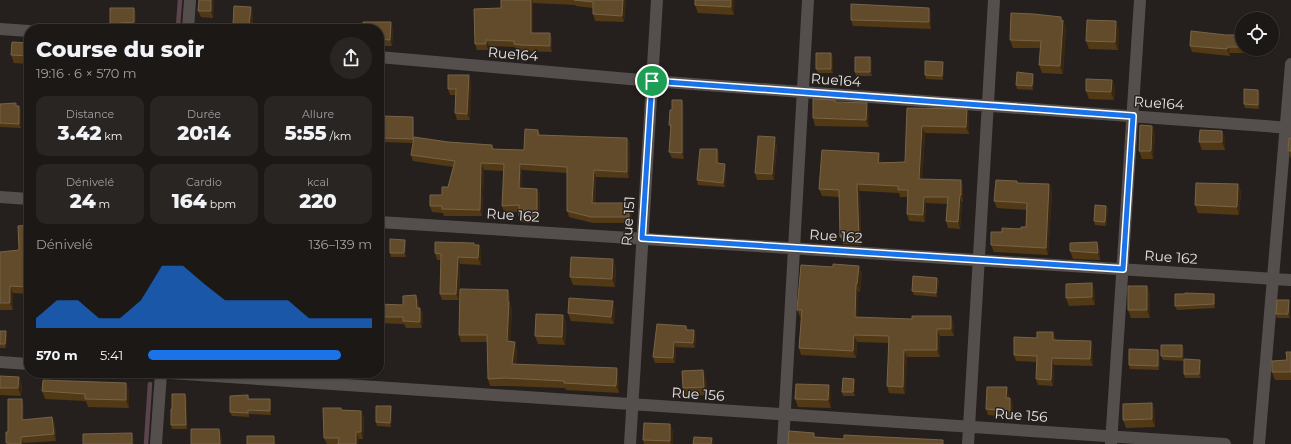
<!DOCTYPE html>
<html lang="fr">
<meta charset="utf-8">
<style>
:root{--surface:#1c1816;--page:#292523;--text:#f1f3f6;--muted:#a0a0a1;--line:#3a3735;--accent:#1a73e8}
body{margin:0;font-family:Montserrat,sans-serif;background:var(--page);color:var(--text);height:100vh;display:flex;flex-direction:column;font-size:15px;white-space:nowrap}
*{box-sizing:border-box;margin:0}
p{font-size:13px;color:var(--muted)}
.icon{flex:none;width:22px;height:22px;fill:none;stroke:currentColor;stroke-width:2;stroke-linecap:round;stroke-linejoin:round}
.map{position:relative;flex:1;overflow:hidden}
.drawer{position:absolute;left:24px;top:24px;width:360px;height:354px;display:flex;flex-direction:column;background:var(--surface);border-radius:16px;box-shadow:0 1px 3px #0004,0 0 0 1px var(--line)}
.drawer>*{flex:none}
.tools{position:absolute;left:1235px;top:12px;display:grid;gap:8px}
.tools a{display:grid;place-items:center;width:44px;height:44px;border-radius:50%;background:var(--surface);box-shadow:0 1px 3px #0004,0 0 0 1px var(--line);font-size:20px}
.pin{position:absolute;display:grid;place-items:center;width:34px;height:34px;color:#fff;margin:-17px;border:2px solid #fff;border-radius:50%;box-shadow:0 1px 4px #0007}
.round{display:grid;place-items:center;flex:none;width:42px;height:42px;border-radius:21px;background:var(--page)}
.summary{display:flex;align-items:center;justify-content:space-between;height:68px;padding:0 12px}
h1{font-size:22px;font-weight:800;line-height:30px}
.figures{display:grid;grid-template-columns:repeat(3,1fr);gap:6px;height:68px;padding:4px 12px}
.figures div{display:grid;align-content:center;border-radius:10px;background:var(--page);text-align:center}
.figures b{font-size:20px;font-weight:800}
.figures small{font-size:11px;font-weight:400}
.figures p{font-size:11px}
.chart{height:112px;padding:8px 12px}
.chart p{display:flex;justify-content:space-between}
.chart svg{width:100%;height:72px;margin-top:4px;fill:var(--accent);opacity:.7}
ul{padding:0 12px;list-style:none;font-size:13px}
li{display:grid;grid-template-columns:64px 48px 1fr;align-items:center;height:30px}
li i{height:10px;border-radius:5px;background:var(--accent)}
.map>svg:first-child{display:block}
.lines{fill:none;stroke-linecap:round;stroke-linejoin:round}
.stream{stroke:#5c444c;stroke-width:4.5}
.street{stroke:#544f4c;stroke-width:12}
.wall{fill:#523915}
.shaded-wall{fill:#392710}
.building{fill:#624b2b;stroke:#776348}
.route-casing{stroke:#fff;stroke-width:8}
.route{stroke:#1a73e8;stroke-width:5}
.labels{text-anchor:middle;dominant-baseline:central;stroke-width:3;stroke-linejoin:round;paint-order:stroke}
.street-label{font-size:14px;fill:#e7e4e2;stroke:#25201e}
</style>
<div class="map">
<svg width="1291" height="444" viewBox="0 0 1291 444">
<rect width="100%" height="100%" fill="#25201e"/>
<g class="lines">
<path class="stream" d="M178 27 180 0
M146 444 150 384"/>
<path class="street" d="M0 29 29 31
M188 29 190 0
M379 57 652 81 1291 128
M0 197 29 199
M379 222 1291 280
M0 362 29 364
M169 373 1225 444
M156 444 161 373
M630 444 657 0
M783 444 808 0
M968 444 994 0
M1111 444 1140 0
M1259 444 1291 64"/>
</g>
<path class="wall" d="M214 0 213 18 201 17 198 11Z
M501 0H626L624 22 595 21 593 14V8L576 6V5L533 3V33H550L552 39V52L523 51 516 50 515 47 489 46 488 50H477L475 44 501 8Z
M695 0H734V15L698 13 695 5Z
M251 7 253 15 252 29H234L233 25Z
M929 8 931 14V29L853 26 851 20Z
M136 12V26L111 28 110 24Z
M1061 17 1066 28 1063 74 1042 73 1039 65 1040 48H1013L1010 40Z
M393 28 392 46H379V29Z
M1119 29 1118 50 1089 49 1086 41Z
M1242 35V49H1263V53H1230V56L1192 52 1190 46Z
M29 43V64L14 63 11 55Z
M831 53 833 57V73H818L816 69Z
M870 57 872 61V76H856L855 72Z
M944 66 943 80 926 79 925 75Z
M1034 78 1033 90 1017 89 1016 85Z
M1112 80 1115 88 1114 100 1089 99 1086 91Z
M471 81 470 120H457L455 113V95H450L448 89Z
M1258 90 1260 94 1259 109 1245 108 1244 104Z
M835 100 836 102 869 111V127L815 126 813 118Z
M0 104 19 106 21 110V128L0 127Z
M684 106V159L672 158 669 152 671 129 669 125Z
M907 108 967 109 969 116V134L925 133 922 179 961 180 963 187V202H962L960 229 948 228 946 221 947 204 926 203 925 222 909 221 907 214 908 197H900L899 193 860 191 861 245 843 244 840 237 839 197 822 196 819 189 881 160V162H905Z
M414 121V137L448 142 492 145 494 149 524 150 538 130 540 135 627 138 630 144 629 178 596 177 595 203 632 209V223H593L569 217 567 211V173L522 170 521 188 537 189 540 195 539 223 521 222 519 216V212H504L502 206 504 171 484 170 482 216H444L443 213 432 212 430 206 442 195 448 187 453 167 413 161 411 155 413 143 382 142 381 138Z
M1152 126 1155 134 1153 159H1142L1139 151Z
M1222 131 1225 139V150H1202L1199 142Z
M1291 138V159L1288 151Z
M777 144 774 180H757L755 173Z
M717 149 719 153V163L726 168 725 187 698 185 697 180Z
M1017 181 1018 183 1052 191 1048 255 994 252 991 245 1002 232 1026 227 1027 210 997 208 994 201Z
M1238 184 1241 192 1239 215 1198 213 1195 205Z
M1106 206 1108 210 1106 226 1095 225 1094 221Z
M29 225V294L13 293V310H0V252L19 250Z
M405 240 406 244V257H391L390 253Z
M474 245H479L481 251V265L460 264 459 300H442L440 294 441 260H437L435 253Z
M1100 250V260L1073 259 1070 251Z
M616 267 615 287 573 285 570 277Z
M862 273 860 292 858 291 857 317 954 323V336H940V357H907L905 394 889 393 887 386 889 343 857 342 856 358 801 355 799 348 801 317H800L797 310Z
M937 278 939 282 937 297 914 295 912 291Z
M1147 286 1150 294V318H1131L1128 310Z
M1095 291V305L1069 306 1066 298Z
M1214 294 1215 298V308L1177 310 1175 306Z
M510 297V305L512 309 510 341 517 349 516 364 619 375V393L566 390 565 388 507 386H490L488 379V342H461L459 335Z
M419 301V308L423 314 422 328H406L404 324 379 323V304L403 305Z
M1290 304V318H1277L1276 314Z
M615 309 614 324 571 321 568 313Z
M563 315 566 323 565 345 538 344 535 336Z
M686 326 688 330H694L696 336 695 348 676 347 675 363H655L653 357Z
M0 331 7 335 6 348H0Z
M1056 338V340L1093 347V366L1054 365 1053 386 1038 385 1036 379 1037 362 1016 361 1014 355Z
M1182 345 1184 349V361L1163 360 1161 356Z
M1158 350 1160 354 1159 370 1130 369 1129 365Z
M1291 352V380H1275L1272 372 1287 360Z
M1200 360 1201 364V378H1185L1184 374Z
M0 376 19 377 22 385 21 396 0 395Z
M706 378 707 395 686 396 683 388Z
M854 379 855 383V396H843L842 392Z
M126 383 129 391V408L88 407 86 401 45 399 42 391Z
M831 393V408L798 407 795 399Z
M1009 394V398L1013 404 1012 417 988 415 986 409Z
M248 395 249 399H270L271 403V415L249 414V417L232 416 230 412Z
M187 398V429H172L171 425 172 409Z
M24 405V420L52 417 55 424 56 441 23 443V444H7L8 432Z
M391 406 392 410 391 427 377 426 376 422Z
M342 410 361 411 364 418 363 439H359L358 444H327L324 438Z
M1155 411V427L1126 428 1123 420Z
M670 424 673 432V444H644L643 440Z"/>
<path class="shaded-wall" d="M211 0H214L213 18 211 11Z
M531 0H532L533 3V39L531 33Z
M623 0H626L624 22 622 16Z
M731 0H734L735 1 734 15 731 7Z
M251 7 253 15 252 29H251L249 26Z
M134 8 136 12V26L134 22Z
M929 8 931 14V29L929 22Z
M1061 17 1066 28 1063 74 1060 66Z
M1116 21 1119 29 1118 50 1115 42Z
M391 22 393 28 392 46 390 40Z
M550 33 552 39V52L550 46Z
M486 40 489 46 488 50 486 44Z
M1228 47 1230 53V56L1227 49Z
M831 53 833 57V73L831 69Z
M870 57 872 61V76L870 72Z
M943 62 944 66 943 80 942 76Z
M1033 74 1034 78 1033 90 1032 86Z
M469 75 471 81 470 120 467 114Z
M1112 80 1115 88 1114 100 1111 92Z
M1258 90 1260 94 1259 109 1258 105Z
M682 100 684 106V159L682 153Z
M867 103 869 111V127L866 120Z
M19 106 21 110V128L19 124Z
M967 109 969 116V134L966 127Z
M413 117 414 121V143L413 139Z
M922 126 925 133 922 185 919 179Z
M1152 126 1155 134 1153 159 1151 151Z
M1222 131 1225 139V150L1222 142Z
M775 137 777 144 774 180 772 174Z
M627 138 630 144 629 178 627 172Z
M717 149 719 153V167L717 163Z
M879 153 881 160V169L878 163Z
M481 163 484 170 482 216 480 210Z
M520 164 522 170 521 195 519 188Z
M725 164 726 168 725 187 723 183Z
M594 170 596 177 594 209 592 203Z
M961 180 963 187V202L961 195Z
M857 184 860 191 861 245 859 238Z
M1049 184 1052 191 1048 255 1046 248Z
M1238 184 1241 192 1239 215 1237 207Z
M537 189 540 195 539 223 537 217Z
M960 195 962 202 960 229 958 222Z
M924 197 926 203 925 222 923 215Z
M629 203 632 209V223L629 217Z
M1106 206 1108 210 1106 226 1105 222Z
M405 240 406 244V257L404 253Z
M1097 242 1100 250V260L1098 253Z
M479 245 481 251V265L478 258Z
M458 257 460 264 459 300 456 294Z
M613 259 616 267 615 287 612 279Z
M859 266 862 273 860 292 857 284Z
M937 278 939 282 937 297 936 293Z
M1092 283 1095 291V305L1092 297Z
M856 284 858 291 857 324 855 317Z
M10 286 13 293V310L10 303Z
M1147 286 1150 294V318L1147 310Z
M508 290 510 297V305L512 309 510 348 507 341Z
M1214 294 1215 298V308L1214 304Z
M416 295 419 301V314L417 308Z
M1289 300 1290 304V318L1288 314Z
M613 301 615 309 614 324 611 317Z
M420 308 423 314 422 328 420 322Z
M563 315 566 323 565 345 562 337Z
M951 316 954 323V336L951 329Z
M937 329 940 336V357L937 350Z
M694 330 696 336 695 348 693 343Z
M6 331 7 335 6 348 5 344Z
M1053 332 1056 338V346L1053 340Z
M854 335 857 342 856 358 853 351Z
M1091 341 1093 347V366L1090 359Z
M515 342 517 349 515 371 512 364Z
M674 342 676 347 675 363 673 358Z
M1182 345 1184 349V361L1182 357Z
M904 350 907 357 905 394 903 387Z
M1158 350 1160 354 1159 370 1158 366Z
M1052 358 1054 365 1053 386 1051 380Z
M1200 360 1201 364V378L1199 374Z
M617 368 619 375V393L616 386Z
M703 370 706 378 707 395 704 387Z
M19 377 22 385 21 396 18 388Z
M854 379 855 383V396L853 392Z
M126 383 129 391V408L126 400Z
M829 385 831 393V408L828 400Z
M1007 387 1009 394 1008 404 1006 398Z
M185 394 187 398V429L186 425Z
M1010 398 1013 404 1012 417 1010 411Z
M22 399 24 405V426L22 420Z
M270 399 271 403V415L270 411Z
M1152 403 1155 411V427L1152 419Z
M391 406 392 410 391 427 390 423Z
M361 411 364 418 363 439 361 432Z
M52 417 55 424 56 441 54 434Z
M670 424 673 432V444H671L670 441Z
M219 429 222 436V444H220Z
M356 432 359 439 358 444H356Z
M132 433 134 439V444H132Z
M274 436 276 444H274Z
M21 437 23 443V444H21Z
M712 438 714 444H711Z"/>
<path class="building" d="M199 0H211V11H198Z
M501 0H531V33H550V46L520 45 514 44V41L486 40V44H475L474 9 501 8Z
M574 0H623L622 16 593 14V2Z
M695 0H731V7L695 5Z
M851 4 929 8V22L851 20Z
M234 6 251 7 249 26 233 25Z
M110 8H134V22L110 24Z
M1011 13 1034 14 1061 17V21L1063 20 1060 66 1039 65 1041 41 1010 40Z
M1087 20 1116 21 1115 42 1086 41Z
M363 22H391L390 40 379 39V29H362Z
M1191 31 1226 35H1242V47H1228L1227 49 1190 46Z
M12 42 29 43V56L11 55Z
M816 53H831V69H816Z
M855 57H870V72H855Z
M925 61 943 62 942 76 925 75Z
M1017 72 1033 74 1032 86 1016 85Z
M448 75H469L467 114 455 113 456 89H448Z
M1086 79 1112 80 1111 92 1086 91Z
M1244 89 1258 90V105L1244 104Z
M813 99 835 100V102L867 103 866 120 813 118Z
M672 100H682V153L669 152 671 125H669L670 110H672Z
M16 103V106H19V124L0 123V104Z
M907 108 967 109 966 127 922 126 919 179 961 180V195H960L958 222 946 221 948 197H924L923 215 907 214 908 190H898V186L857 184 859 238 840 237 839 190 819 189 822 150 879 153 878 163 905 162Z
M382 116 413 117V139L381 138Z
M1140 125 1152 126 1151 151H1139Z
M525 129 538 130V135L627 138V172L594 170 592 203H629V217H591L567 211V167L520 164 519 188 537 189V217L519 216V205L502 206 504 164 481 163 480 210 442 209V206H430V195H442V187H448L455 161 411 155 414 137 448 142 492 145V149L524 150Z
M1200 130 1222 131V142H1199Z
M758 136 775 137 772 174 755 173Z
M1289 138H1291V151H1288Z
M700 149H717V163L725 164 723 183 697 180Z
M996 180 1017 181V183L1049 184 1046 248 991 245V232H1002V228L1021 229V227H1026L1027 203 994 201Z
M1196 183 1238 184 1237 207 1195 205Z
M1095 205 1106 206 1105 222 1094 221Z
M29 225V275L28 287 10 286V303H0V252L19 250 18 226Z
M390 239 405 240 404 253H390Z
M435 242 474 243V245H479L478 258 458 257 456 294H440L441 254 435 253Z
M1097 242 1098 253 1070 251V243Z
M571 257 613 259 612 279 570 277Z
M833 264 859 266 857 284H856L855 317 912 319V316H951V329H937V350H904L903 387 887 386 889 336 854 335 853 351 799 348 802 310H797L801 265 833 267Z
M913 276 937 278 936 293 912 291Z
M1092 283V297L1066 298V284Z
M1128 286H1147V310H1128Z
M460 289 508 290V302H509L507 341 515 342 512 364 617 368 616 386 564 383V381L505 378 488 379 487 335H459Z
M1185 293 1214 294V304L1175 306V294H1185Z
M416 295 417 308H420V322L403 321V317H379V304L403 305V296Z
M569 298 613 301 611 317 568 313Z
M1277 300H1289L1288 314H1276Z
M536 314 563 315 562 337 535 336Z
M657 324 686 326V330H694L693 343 674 342 673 358 653 357Z
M0 331H6L5 344H0Z
M1037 332H1053V340L1091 341 1090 359 1052 358 1051 380 1036 379 1037 356 1014 355V337L1037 338Z
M1161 345H1182V357L1161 356Z
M1129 349 1158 350V366L1129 365Z
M1286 352H1291V372H1272V361L1287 360Z
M1184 359 1200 360 1199 374H1184Z
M703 370 704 387 683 388 682 371Z
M0 376 19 377 18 388H0Z
M843 378 854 379 853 392H842Z
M43 380 126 383V400L85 399V394L42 391Z
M796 384 829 385 828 400 795 399Z
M987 387H1007L1006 398H1010V411L986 409Z
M172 394H185L186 425H171V409H172Z
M248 395V399H270V411L248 410V413L230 412V396Z
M8 399H22V420L52 417 54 434 21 437V444H9V443H6V432H8Z
M1152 403V419L1123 420V404Z
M376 406H391L390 423 376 422Z
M323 408H341V410L361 411V432H356V444H338L339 438H324Z
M644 423 670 424V441L643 440Z
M191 429H219L220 444H191Z
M789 431 814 433V437L844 439V435L943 440V444H788Z
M132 433V444H83V434Z
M247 436H274V444H247Z
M694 437 712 438 711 444H693Z"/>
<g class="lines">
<g class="route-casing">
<path id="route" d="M652 81 1133 116 1123 269 642 238Z"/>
</g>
<use href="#route" class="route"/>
</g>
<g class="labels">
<g class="street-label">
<text transform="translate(513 54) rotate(5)">Rue164</text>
<text transform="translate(836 80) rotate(4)">Rue164</text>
<text transform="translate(1159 103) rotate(4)">Rue164</text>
<text transform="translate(513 215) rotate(4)">Rue 162</text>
<text transform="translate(628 221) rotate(-86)">Rue 151</text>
<text transform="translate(836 236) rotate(4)">Rue 162</text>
<text transform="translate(1171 257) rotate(4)">Rue 162</text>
<text transform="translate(698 394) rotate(4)">Rue 156</text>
<text transform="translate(1021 415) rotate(4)">Rue 156</text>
</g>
</g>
</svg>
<div class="tools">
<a><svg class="icon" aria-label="locate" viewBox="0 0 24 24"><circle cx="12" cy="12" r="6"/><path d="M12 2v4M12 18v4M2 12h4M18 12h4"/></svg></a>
</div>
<div class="pin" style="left:652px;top:81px;background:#1e9e55"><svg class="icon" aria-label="arrive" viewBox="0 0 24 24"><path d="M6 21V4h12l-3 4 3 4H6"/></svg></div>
<section class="drawer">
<div class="summary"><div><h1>Course du soir</h1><p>19:16 · 6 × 570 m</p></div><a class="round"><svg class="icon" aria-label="share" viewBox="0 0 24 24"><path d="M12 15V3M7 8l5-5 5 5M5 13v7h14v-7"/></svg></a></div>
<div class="figures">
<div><p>Distance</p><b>3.42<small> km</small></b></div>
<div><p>Durée</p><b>20:14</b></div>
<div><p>Allure</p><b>5:55<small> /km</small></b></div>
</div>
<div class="figures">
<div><p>Dénivelé</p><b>24<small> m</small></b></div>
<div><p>Cardio</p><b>164<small> bpm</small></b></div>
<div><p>kcal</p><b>220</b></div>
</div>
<div class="chart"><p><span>Dénivelé</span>136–139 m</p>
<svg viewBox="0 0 160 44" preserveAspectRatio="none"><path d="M0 44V38L10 27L20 27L30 38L40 38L50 27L60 6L70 6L80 17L90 27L100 27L110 27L120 27L130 38L140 38L150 38L160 38V44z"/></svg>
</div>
<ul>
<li><b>570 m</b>5:41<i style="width:86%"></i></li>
</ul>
</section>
</div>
